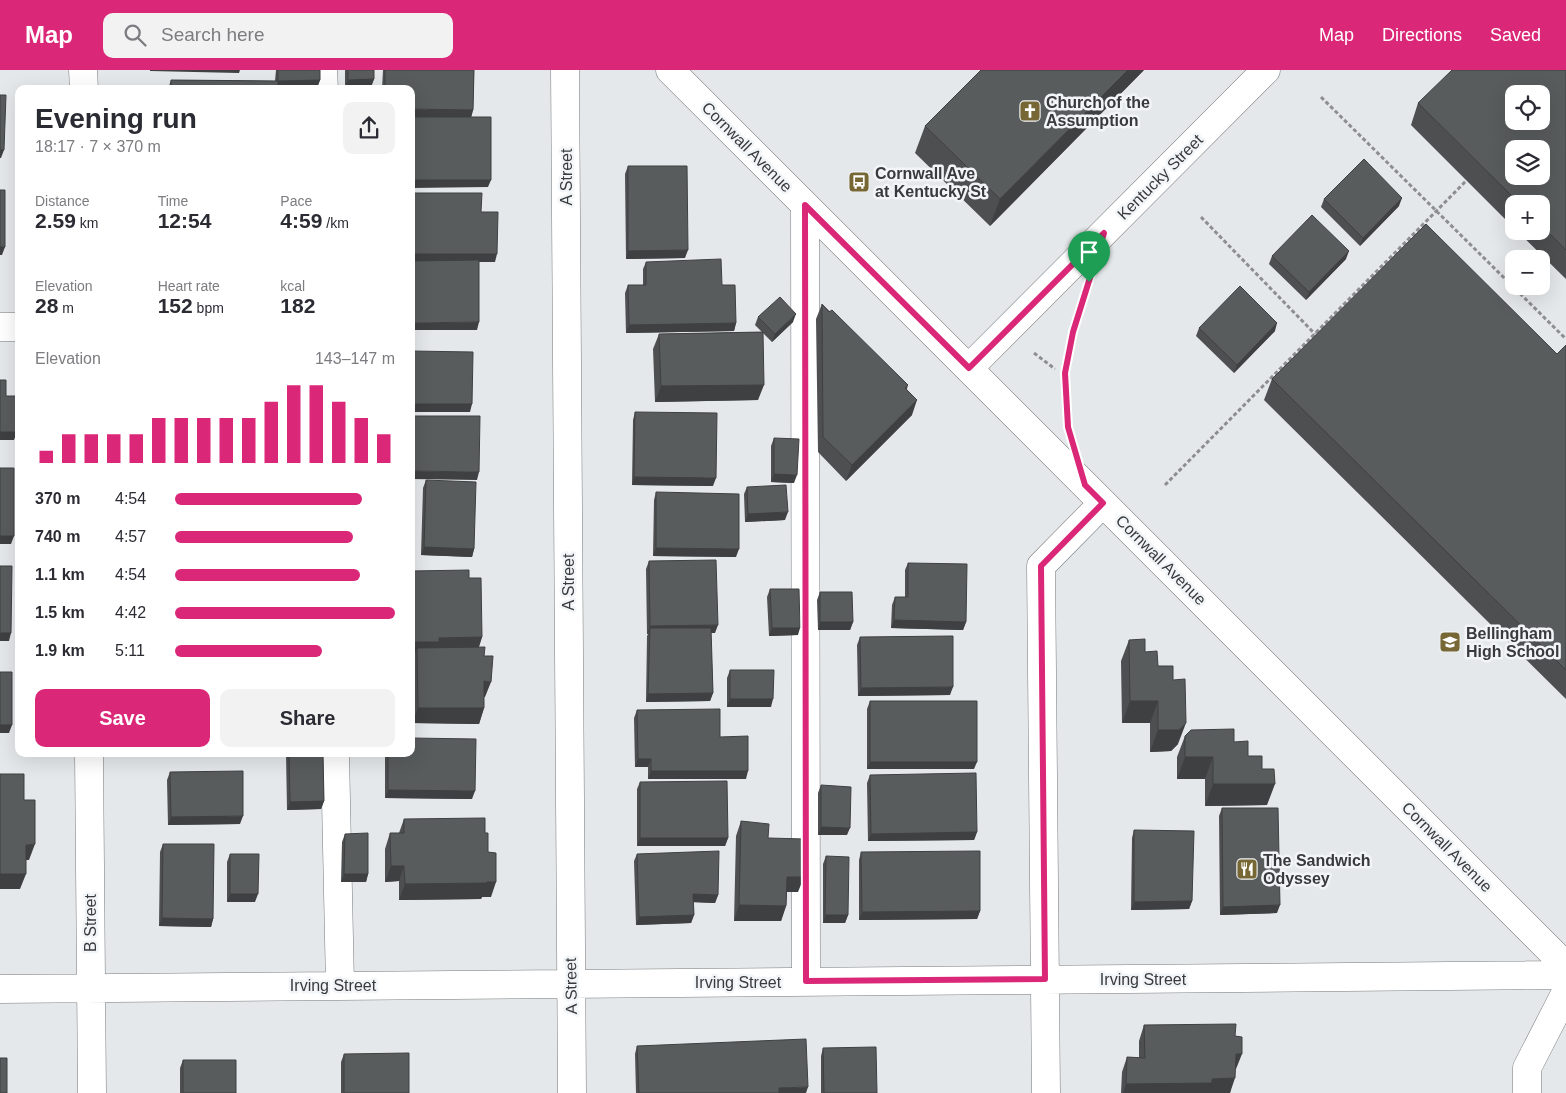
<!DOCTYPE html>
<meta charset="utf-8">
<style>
:root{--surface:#fff;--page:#f2f2f3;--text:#2b2b33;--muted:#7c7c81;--accent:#db2777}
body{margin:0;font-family:Arial,sans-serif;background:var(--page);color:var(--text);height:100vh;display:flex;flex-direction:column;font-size:19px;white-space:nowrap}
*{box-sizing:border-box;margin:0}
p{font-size:16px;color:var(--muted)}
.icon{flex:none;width:28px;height:28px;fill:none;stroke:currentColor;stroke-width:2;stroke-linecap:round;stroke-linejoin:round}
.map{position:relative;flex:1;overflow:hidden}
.drawer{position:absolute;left:15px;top:15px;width:400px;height:672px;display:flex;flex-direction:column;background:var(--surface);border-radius:10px;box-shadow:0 5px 20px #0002}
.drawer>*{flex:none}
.buttons{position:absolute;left:1505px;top:15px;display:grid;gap:10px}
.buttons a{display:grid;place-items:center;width:45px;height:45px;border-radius:10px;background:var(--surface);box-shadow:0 5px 20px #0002;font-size:25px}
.pin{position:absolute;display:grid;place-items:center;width:42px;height:42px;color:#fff;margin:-51px -21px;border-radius:50% 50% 50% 0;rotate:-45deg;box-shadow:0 0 5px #0007}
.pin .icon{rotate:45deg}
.round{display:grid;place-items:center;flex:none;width:52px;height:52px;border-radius:10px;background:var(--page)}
.overview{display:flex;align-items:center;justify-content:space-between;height:85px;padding:0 20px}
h1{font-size:28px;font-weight:800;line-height:38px}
.figures{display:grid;grid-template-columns:repeat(3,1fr);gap:8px;height:85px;padding:5px 20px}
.figures div{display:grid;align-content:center}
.figures b{font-size:21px;font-weight:800}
.figures small{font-size:14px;font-weight:400}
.figures p{font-size:14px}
.chart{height:140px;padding:10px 20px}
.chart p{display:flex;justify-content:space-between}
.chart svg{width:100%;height:90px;margin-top:5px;stroke:var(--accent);stroke-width:6}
.button{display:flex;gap:10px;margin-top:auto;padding:10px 20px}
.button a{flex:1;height:58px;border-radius:10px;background:var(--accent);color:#fff;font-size:20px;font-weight:800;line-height:58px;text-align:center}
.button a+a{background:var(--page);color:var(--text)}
ul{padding:0 20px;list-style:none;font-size:16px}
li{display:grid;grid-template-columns:80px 60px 1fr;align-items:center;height:38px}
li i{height:12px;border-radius:6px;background:var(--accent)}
header{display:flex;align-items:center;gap:30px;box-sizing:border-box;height:70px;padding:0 25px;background:var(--accent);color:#fff}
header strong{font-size:24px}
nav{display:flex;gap:28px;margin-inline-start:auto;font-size:18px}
.search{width:350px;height:45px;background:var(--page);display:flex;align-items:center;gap:12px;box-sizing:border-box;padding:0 18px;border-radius:10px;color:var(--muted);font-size:19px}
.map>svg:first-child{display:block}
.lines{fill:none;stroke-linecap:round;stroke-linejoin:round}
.minor-casing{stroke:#787b7d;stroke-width:29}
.path{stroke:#8c8e8f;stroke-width:3;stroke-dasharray:4 2.5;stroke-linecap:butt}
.minor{stroke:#fff;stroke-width:28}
.wall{fill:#4d4f50}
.shaded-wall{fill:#3e4041}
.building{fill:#595c5d;stroke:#3e4041;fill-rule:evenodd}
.route-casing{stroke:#fff;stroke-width:10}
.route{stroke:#db2777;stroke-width:6}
.labels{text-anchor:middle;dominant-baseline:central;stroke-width:5;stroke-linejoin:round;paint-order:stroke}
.poi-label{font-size:16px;font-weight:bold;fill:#393a3b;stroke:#f2f5f7;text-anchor:start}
.street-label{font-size:16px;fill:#393a3b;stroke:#f2f5f7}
</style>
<header>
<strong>Map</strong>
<div class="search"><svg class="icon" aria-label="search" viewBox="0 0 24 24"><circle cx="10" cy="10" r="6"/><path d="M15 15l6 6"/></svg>Search here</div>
<nav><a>Map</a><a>Directions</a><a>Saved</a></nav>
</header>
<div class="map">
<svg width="1566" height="1023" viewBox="0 0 1566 1023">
<rect width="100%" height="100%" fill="#e5e8ea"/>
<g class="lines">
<g class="minor-casing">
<path id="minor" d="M83 0 84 19
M323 0 324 19
M565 0 572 1023
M670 0 1566 896
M805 135 806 911
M0 257H19
M969 298 1266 0
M89 684 92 1023
M335 684 340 915
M0 919 1566 905
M1046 1023 1041 496 1103 433
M1527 1023V998L1566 922"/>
</g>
<path class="path" d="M1321 27 1566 269
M1201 147 1315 264
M1034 283 1055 299
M1067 347 1065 303 1073 262 1081 237
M1165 415 1466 111"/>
<use href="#minor" class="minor"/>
</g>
<path class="wall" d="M276 0H320V10L317 18 288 19H168L171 10 275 11Z
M345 0H374V9L371 17 345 18Z
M383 0H474L473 40 471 47 488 117 411 19H382Z
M1144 0 990 156 915 83 925 56Z
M1566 0V209L1517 161H1541V134H1514V158L1411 55 1418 33Z
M628 96 685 188 626 189 625 104Z
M1324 129 1399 136 1360 176 1321 137Z
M1272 186 1346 189 1306 230 1269 194Z
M646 192 722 215 736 253 734 261 626 263 625 223 628 215H643V199Z
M822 234 908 315 907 319 912 345 846 411 818 382 816 249Z
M758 247 793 252 772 272 763 263 758 330 655 332 653 279 659 264 762 262 755 255Z
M1199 258 1275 261 1234 303 1196 266Z
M1566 275V629L1264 330 1272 309 1557 284Z
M635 342 713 416 632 415 633 350Z
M774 368 794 413 771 412V376Z
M426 410 474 479 472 487 421 485 423 418Z
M747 417 785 450 745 452 744 424Z
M656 422 736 487 653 486 654 430Z
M649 491 715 563H711L713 623 710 631 646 632 647 566 648 564H647L646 499Z
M908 493 966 552 963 560 891 558 892 535 895 527H905V500Z
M412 501 469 508 482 567 479 577 484 586 485 627H484V638L479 654 412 653V593L414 587H411Z
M770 519 798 565 769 566 767 527Z
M820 522 853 552 850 560H818L817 530Z
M860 567 950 625 858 626 857 575Z
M1129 570 1145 582 1158 596 1173 610 1178 674 1171 681 1150 682V653H1122L1121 591Z
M730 600 771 637H727V608Z
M870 631 974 699H867V639Z
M637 640 720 667 746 709H648V697H635L634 648Z
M1185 666 1234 672 1248 686 1262 699 1267 735 1205 736V709H1177V687Z
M286 684H323L324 731 321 739 287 740Z
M385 684H411L472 729 385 728Z
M170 702 240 754 168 755 167 710Z
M870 705 977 762 974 770 868 771 867 713Z
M640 712 728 768 725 776H637V719Z
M821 715 847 765H818V723Z
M1222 738 1277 843 1220 845 1219 746Z
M404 749 485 763 491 827H482L481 829 399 830V811L385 812V779L390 763H399Z
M741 751 768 768 798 822H787L786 836 781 851H734L736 766Z
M1134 760 1192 831 1189 839 1131 840 1132 768Z
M345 764 368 804 366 812H341L342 772Z
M163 774 213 849 211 857 159 856 160 782Z
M861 782 980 841 977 849 859 850V790Z
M230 784 255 832H227V792Z
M637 784 718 825 715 833 693 832 694 845 691 853 636 855 634 791Z
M826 786 848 845 845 853H823V794Z
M1144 955 1236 999H1235L1230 1023H1121L1122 1002 1127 987 1139 988V971Z
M637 976 806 1023H636L635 984Z
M823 978 877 1023H821V986Z
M344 984 409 1023H341V992Z
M183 990 236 1023H180V998Z"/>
<path class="shaded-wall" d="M150 0H240L239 3 150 1Z
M1128 0H1144L990 156 1000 129Z
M374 9 371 17 345 18 348 10Z
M320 10 317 18 275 19 278 11Z
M411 39 473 40 471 48 411 47Z
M0 80H4L1 88H0Z
M411 110H491L488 117 411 118Z
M1402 128 1399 136 1360 176 1363 168Z
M0 177H5L2 185H0Z
M688 180 685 188 626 189 628 181Z
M1349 181 1346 189 1306 230 1309 222Z
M411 184H497L495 192H411Z
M796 244 793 252 772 272 775 264Z
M479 252 477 260H411V253Z
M736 253 734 261 626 263 629 255Z
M1277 253 1275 261 1234 303 1237 295Z
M764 315 758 330 655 332 661 316Z
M917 330 912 345 846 411 852 395Z
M411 334H472L470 342H411Z
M0 362H17L14 370H0Z
M411 401 479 402 477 410 411 409Z
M774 404 797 405 794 413 771 412Z
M634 407 716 408 713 416 632 415Z
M788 442 785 450 745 452 748 444Z
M0 466H14L11 474H0Z
M424 477 474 479 472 487 421 485Z
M656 478 739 479 736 487 653 486Z
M894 550 966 552 963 560 891 558Z
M820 552H853L850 560H818Z
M718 555 715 563 650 564V558L648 564H647L650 556Z
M772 558H800L798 565 769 566Z
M0 563H11L9 571H0Z
M482 567 477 582 417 578 414 587H411V572L439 568Z
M484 611 491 612 485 627H479Z
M953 617 950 625 858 626 861 618Z
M713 623 710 631 646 632 648 624Z
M730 629H773L771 637H727Z
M1130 631H1158L1150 653H1122Z
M418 638H484L479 654 412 653Z
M1186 653 1178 674 1171 681 1150 682 1158 660Z
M0 655H12L9 663H0Z
M1185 687H1213L1205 709H1177Z
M638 689H651L648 697H635Z
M870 692H977L974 699H867Z
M651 701H748L746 709H648Z
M1213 714H1275L1267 735 1205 736Z
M388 720 475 721 472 729 385 728Z
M324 731 321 739 287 740 290 732Z
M243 746 240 754 168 755 171 747Z
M821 757 850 758 847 765H818Z
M977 762 974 770 868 771 871 764Z
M640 768H728L725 776H637Z
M35 774 29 790H20L26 775Z
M391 796H404L399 811 385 812Z
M0 804H26L20 819H0Z
M344 804H368L366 812H341Z
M787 807H804L798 822H781Z
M487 812H496L491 827H482L481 829 399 830 405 814Z
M230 824H258L255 832H227Z
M693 824 718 825 715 833 690 832Z
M1192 831 1189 839 1131 840 1134 832Z
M739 835 786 836 781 851H734Z
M1280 835 1277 843 1220 845 1223 837Z
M980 841 977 849 859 850 862 842Z
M694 845 691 853 636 855 639 847Z
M825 845H848L845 853H823Z
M162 848 213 849 211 857 159 856Z
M1236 984H1242L1236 999H1230Z
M1235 1008 1230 1023H1123L1126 1014Z
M808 1017 806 1023H777L779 1018Z"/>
<path class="building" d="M278 0H320V10L278 11Z
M348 0H374V9L348 10Z
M385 0H474L473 40 411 39V19H385Z
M981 0H1128L1000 129 925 56Z
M1452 0H1566V180L1541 155V134H1520L1418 33ZM1514 24H1541V51H1514ZM1514 79H1541V106H1514Z
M171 10 278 11V19H171Z
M0 25H6L4 80H0Z
M411 47H491V110H411Z
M1364 89 1402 128 1363 168 1324 129Z
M628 96H687L688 180 628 181Z
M0 120H5V177H0Z
M411 123H482L481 142H498L497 184H411Z
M1312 145 1349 181 1309 222 1272 186Z
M1426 154 1557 284 1566 275V600L1272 309Z
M721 189 722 215H735L736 253 629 255 628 215H646V192Z
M479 190V252L411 253V191Z
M1240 216 1277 253 1237 295 1199 258Z
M780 227 796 244 775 264 758 247Z
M822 234 829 242 832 240 908 315 905 318 917 330 852 395 823 367Z
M763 262 764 315 661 316 659 264Z
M411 281 473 282 472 334H411Z
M0 310H6V326H18L17 362H0Z
M635 342 717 343 716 408 634 407Z
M411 346H480L479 402 411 401Z
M774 368 799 369 797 405 774 404Z
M0 398H14V466H0Z
M426 410 476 412 474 479 424 477Z
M786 415 788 442 748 444 747 417Z
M656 422 739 424V479L656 478Z
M716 490 718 555 650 556 649 491Z
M908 493 967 494 966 552 894 550 895 527H908Z
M0 496H12L11 563H0Z
M469 500V508H481L482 567 439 568V572H411L412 501Z
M770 519H799L800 558H772Z
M820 522H852L853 552H820Z
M650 558H711L713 623 648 624Z
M953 566V617L861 618 860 567Z
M1145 569V582L1157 581 1158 596H1173V610L1185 609 1186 653 1179 660H1158V631H1130L1129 570Z
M485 577 484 586H493L491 612 484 611V638H418L417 578Z
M730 600H774L773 629H730Z
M0 602H12V655H0Z
M870 631H977V692H870Z
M720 639V667L748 666V701H651V689H638L637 640Z
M1234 659V672L1248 671V686H1262V699H1274L1275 714H1213V687H1185V666L1191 660Z
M411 668 476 669 475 721 388 720V684H411Z
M289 684H323L324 731 290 732Z
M243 701V746L171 747 170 702Z
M976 703 977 762 871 764 870 705Z
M0 704H24V730H35V774L26 775V804H0Z
M727 711 728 768H640V712Z
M821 715 851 717 850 758 821 757Z
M1222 738H1278L1280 835 1223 837Z
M485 748V763H488V782L496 783V812H487V813L405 814 404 796H391L390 763H404V749Z
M741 751 769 754 768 768 805 769 804 807H787L786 836 739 835Z
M1134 760 1194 761 1192 831 1134 832Z
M368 763V804H344L345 764Z
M163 774H214L213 849 162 848Z
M719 781 718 825 693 824 694 845 639 847 637 784Z
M980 781V841L862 842 861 782Z
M230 784H259L258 824H230Z
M826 786 849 787 848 845H825Z
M1236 954 1235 966 1242 967V984H1236L1235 1008 1212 1009V1013L1126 1014 1127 987 1145 988 1144 955Z
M806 969 808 1017 779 1018V1023H639L637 976Z
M876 977 877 1023H824L823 978Z
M409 983V1023H344V984Z
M0 988H7V1023H0Z
M183 990H236V1023H183Z"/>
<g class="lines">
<g class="route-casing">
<path id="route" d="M805 135 969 298 1104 163 1073 262 1065 303 1068 357 1085 415 1103 433 1041 496 1045 909 806 911Z"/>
</g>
<use href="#route" class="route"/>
</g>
<defs>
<g id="church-square" transform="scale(1.125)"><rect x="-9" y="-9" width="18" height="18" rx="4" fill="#766734" stroke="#f2f5f7"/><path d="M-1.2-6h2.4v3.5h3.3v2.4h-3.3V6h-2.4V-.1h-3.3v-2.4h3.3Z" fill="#fff"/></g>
<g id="bus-square" transform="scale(1.125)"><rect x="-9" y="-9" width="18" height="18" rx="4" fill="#766734" stroke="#f2f5f7"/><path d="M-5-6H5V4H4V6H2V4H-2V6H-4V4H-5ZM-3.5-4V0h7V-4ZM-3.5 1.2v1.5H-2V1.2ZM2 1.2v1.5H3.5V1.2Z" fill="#fff"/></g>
<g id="school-square" transform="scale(1.125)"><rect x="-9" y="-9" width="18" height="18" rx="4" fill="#766734" stroke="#f2f5f7"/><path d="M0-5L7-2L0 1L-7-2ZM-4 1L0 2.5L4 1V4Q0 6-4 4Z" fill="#fff"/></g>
<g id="restaurant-square" transform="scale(1.125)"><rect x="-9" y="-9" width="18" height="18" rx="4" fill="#766734" stroke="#f2f5f7"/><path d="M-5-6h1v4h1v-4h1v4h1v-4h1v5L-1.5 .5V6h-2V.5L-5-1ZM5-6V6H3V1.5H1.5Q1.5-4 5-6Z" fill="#fff"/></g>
</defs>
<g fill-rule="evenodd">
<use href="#church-square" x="1030" y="41"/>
<use href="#bus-square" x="859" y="112"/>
<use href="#school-square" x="1450" y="572"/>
<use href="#restaurant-square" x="1247" y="799"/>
</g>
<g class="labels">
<g class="poi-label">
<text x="1046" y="32">Church of the<tspan x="1046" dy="18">Assumption</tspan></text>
<text x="875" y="103">Cornwall Ave<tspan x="875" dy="18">at Kentucky St</tspan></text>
<text x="1466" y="563">Bellingham<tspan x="1466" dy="18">High School</tspan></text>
<text x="1263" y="790">The Sandwich<tspan x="1263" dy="18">Odyssey</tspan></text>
</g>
<g class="street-label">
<text transform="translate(747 77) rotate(45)">Cornwall Avenue</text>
<text transform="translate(566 107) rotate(-90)">A Street</text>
<text transform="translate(1160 107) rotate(-45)">Kentucky Street</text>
<text transform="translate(1161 490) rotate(45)">Cornwall Avenue</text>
<text transform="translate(568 512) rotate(-90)">A Street</text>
<text transform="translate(1447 777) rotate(45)">Cornwall Avenue</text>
<text transform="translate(90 853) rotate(-90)">B Street</text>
<text x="1143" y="909">Irving Street</text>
<text x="738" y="912">Irving Street</text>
<text x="333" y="915">Irving Street</text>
<text transform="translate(571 916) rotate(-91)">A Street</text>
</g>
</g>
</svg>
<div class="buttons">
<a><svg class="icon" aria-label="locate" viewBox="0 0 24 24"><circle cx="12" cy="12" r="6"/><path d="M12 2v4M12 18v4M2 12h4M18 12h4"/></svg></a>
<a><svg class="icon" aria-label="layers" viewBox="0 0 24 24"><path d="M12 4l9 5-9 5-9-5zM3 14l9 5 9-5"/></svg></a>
<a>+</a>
<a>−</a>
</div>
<div class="pin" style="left:1089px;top:212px;background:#1e9e55"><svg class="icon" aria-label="arrive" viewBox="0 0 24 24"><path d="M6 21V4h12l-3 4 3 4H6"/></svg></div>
<section class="drawer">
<div class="overview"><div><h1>Evening run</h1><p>18:17 · 7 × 370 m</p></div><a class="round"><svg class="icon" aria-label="share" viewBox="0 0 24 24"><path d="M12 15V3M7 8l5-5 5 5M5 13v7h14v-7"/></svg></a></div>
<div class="figures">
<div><p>Distance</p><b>2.59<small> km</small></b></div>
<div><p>Time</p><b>12:54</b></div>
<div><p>Pace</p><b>4:59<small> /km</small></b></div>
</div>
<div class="figures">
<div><p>Elevation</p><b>28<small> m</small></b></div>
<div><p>Heart rate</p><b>152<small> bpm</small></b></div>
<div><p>kcal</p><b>182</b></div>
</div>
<div class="chart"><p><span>Elevation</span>143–147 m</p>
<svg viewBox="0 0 160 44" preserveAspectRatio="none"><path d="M5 44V38M15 44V30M25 44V30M35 44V30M45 44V30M55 44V22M65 44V22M75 44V22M85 44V22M95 44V22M105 44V14M115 44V6M125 44V6M135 44V14M145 44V22M155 44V30"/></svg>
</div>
<ul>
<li><b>370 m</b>4:54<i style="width:85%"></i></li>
<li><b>740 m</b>4:57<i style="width:81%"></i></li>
<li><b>1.1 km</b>4:54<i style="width:84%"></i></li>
<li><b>1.5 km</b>4:42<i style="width:100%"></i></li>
<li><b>1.9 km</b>5:11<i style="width:67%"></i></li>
</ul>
<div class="button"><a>Save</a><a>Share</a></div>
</section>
</div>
